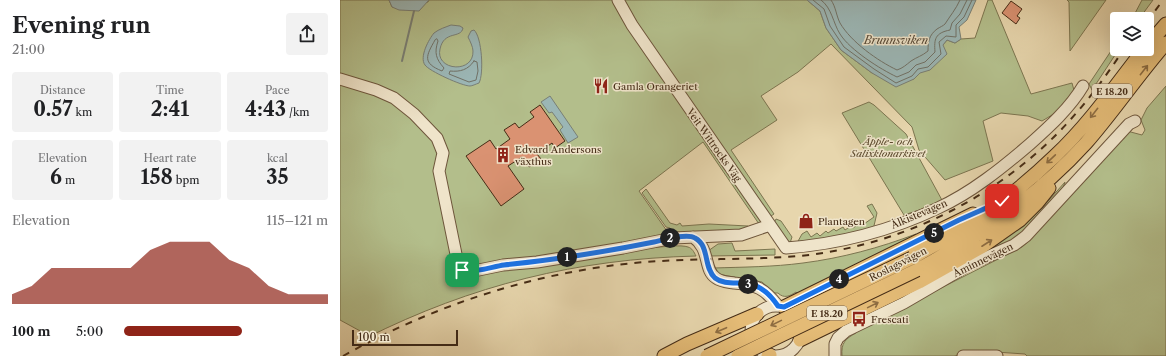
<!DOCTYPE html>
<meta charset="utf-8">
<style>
:root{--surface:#fff;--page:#f2f2f2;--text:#202124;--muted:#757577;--accent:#8f2418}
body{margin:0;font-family:"Libre Caslon Text",serif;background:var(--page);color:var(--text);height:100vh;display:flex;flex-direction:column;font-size:15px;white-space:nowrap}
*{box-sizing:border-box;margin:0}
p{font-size:13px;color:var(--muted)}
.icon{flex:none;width:22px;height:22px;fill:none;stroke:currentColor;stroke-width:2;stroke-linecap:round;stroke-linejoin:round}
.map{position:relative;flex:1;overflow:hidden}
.drawer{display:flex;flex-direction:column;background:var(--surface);width:340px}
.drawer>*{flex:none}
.controls{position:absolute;left:770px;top:12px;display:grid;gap:8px}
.controls a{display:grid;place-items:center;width:44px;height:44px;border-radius:4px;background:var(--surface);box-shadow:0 4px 16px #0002;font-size:20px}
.scale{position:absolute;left:12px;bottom:10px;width:106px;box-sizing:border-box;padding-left:4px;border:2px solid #452c16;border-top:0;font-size:11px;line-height:14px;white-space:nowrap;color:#452c16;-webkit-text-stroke:3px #efe4ca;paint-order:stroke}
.pin{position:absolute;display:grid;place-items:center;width:34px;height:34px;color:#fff;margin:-17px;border-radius:8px;box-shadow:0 2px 6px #0006}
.km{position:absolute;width:20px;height:20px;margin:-10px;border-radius:50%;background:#222;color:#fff;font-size:11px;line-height:20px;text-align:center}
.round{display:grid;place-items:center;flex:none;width:42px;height:42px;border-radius:4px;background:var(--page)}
.overview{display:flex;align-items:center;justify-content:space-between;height:68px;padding:0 12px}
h1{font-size:22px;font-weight:700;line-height:30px}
.figures{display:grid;grid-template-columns:repeat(3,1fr);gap:6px;height:68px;padding:4px 12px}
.figures div{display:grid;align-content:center;border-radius:4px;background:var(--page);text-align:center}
.figures b{font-size:20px;font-weight:700}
.figures small{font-size:11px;font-weight:400}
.figures p{font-size:11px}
.chart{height:112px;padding:8px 12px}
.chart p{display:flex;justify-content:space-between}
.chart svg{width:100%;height:72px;margin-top:4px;fill:var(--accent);opacity:.7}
ul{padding:0 12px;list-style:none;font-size:13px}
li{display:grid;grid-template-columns:64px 48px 1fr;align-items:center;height:30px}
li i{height:10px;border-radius:5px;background:var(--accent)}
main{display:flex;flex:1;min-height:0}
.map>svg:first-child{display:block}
.green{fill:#b3be8b;stroke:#7c7550}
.water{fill:#9bb6b5;stroke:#797f75}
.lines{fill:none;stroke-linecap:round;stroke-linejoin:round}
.shore{stroke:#707166;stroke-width:1}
.stream{stroke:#797f75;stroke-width:2}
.building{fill:#da9272;stroke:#452c16}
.minor-casing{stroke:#6e563c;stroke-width:13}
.major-casing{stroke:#452c16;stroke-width:15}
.minor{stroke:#efe4ca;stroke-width:11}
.major{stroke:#e4bb76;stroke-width:13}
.rail{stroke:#452c16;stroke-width:2;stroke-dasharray:7 7;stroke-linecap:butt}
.major-bridge-casing{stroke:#452c16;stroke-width:15;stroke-linecap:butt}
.major-bridge{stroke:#e4bb76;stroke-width:13}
.oneway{stroke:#8d6c41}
.route-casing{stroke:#fff;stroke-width:8}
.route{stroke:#1a73e8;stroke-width:5}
.labels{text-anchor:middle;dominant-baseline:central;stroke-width:3;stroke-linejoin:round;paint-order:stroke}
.shield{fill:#efe4ca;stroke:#78634c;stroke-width:1}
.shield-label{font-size:9px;font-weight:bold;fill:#452c16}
.poi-label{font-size:10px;fill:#452c16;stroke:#efe4ca;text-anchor:start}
.park-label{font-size:10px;font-style:italic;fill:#5b492d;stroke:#efe4ca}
.street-label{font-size:10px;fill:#452c16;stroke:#efe4ca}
.water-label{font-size:11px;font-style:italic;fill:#564836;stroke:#efe4ca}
</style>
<main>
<section class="drawer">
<div class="overview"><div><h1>Evening run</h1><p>21:00</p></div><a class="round"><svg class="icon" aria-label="share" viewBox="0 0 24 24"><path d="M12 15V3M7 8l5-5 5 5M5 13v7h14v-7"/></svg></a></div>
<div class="figures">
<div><p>Distance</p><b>0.57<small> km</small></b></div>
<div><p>Time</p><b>2:41</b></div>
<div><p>Pace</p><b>4:43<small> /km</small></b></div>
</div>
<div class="figures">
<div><p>Elevation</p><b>6<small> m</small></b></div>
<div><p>Heart rate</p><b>158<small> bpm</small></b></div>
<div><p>kcal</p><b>35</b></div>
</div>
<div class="chart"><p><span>Elevation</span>115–121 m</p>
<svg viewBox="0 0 160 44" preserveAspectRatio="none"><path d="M0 44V38L10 33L20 22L30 22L40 22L50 22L60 22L70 11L80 6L90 6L100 6L110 17L120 22L130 33L140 38L150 38L160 38V44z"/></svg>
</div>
<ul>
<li><b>100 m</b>5:00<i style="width:58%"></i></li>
</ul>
</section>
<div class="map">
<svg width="826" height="356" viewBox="0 0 826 356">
<rect width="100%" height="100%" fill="#e7d6ad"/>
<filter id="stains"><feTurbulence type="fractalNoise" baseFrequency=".005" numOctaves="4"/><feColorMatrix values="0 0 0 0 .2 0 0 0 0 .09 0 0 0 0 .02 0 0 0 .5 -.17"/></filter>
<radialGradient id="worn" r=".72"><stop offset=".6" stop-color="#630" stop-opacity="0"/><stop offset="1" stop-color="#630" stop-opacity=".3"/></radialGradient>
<path class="green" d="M0 0H49L52 7 88 2 89 0H467L480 11 486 28 501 50 532 73 574 79 607 40 615 43 621 39 635 38 648 0H652L691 94 732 83 735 94 722 109 702 121 688 116 661 113 643 121 653 161 605 180 579 150 572 127 491 44 458 72 421 96 437 120 391 150 434 214 419 224 363 142 299 191 329 234 249 257C266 255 336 242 348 247 352 248 354 252 356 256 237 259 132 285 26 338L22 332 0 320Z
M727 0H766L730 51 729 2Z
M802 0H813L799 19H792Z
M777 42V49H779L752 90 749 84Z
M826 86V356H687L685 354 640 351 614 356H502C501 343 505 339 516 333V331L682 247 689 241 787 131 802 135 805 130 801 120 807 108Z
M529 102 534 105 566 134 603 202 564 215 502 113Z
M725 182 722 191 679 238 626 260 669 233 701 209Z
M306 189 330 223 337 225 340 223 342 226 369 224 408 226 409 231 332 234 330 228 326 227 302 193Z
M532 204 537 213 533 230 457 243 462 234 467 231 471 237 477 233 480 236 486 231 488 233 494 229 496 231 503 227 505 230 511 226 513 228 519 224 521 226 534 217 527 206Z
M436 219 441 221 452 237 450 243H449L434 223Z
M576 234 578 237 459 295 456 292C450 296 444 299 438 293H434L422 282 377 274 374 268C403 267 433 267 463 263 502 258 539 248 576 234Z
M392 243 395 251 435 249V255L369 256 368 251 378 244Z"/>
<path class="water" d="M49 0H89L79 11 59 10 52 7Z
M467 0H636L627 20 619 27 621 39 615 43 607 40 603 45 607 54 590 70 580 73 574 79 556 87 532 73 501 50 486 28 480 11Z
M111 25 120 26 123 28C121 39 104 30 100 49 95 71 134 74 133 51 133 47 130 41 128 37L131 31 134 30C142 37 144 74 139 83 136 84 132 86 130 86 122 86 89 71 85 65 79 57 89 39 94 33 99 29 106 27 111 25Z
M210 96 238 137 228 143 220 130 223 127 212 112 209 113 201 102Z"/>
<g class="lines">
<path class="shore" d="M473 0 484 9 490 26 504 47 534 69 556 83 572 76 578 69 588 67 601 54 599 42 606 36 616 37V25L624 17 632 0
M481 0C492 8 493 23 500 34 510 50 540 69 557 77L569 72 576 65 585 62 595 52C594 39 595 33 610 30L612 23 620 14 627 0
M491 0C496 7 496 15 500 23 511 42 538 61 557 70 563 68 566 65 571 61 577 57 582 56 588 51 588 42 589 35 597 29 600 27 603 26 605 24 610 16 616 9 620 0
M97 39 98 41C94 53 96 59 104 68L102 71C82 63 86 56 95 40Z
M134 61 137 62 138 71 136 80 129 82 109 74 110 71C120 72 128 70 134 61Z"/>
<path class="stream" d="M62 61 74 11"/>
</g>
<path class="building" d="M671 1 682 9 677 16 680 18 676 24 662 13Z
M200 105 225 141 215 148 212 143 197 154 201 159 189 167 182 157 168 166 184 189 161 206 126 156 150 140 156 149 170 139 164 130 175 123 179 128 194 117 190 112Z"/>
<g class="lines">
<g class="minor-casing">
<path id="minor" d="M278 0 292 25 446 248C498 244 550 231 598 208 631 193 662 168 690 144 709 127 730 108 743 86
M0 79 36 90 54 98 74 114 97 138 103 153 99 171 117 259 122 270 129 272 163 265 197 262 283 248 333 238 401 235 430 225
M353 237C371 249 363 270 376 278 381 282 388 282 394 283 417 285 424 288 438 306
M411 331a25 25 0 1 1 50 0a25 25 0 1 1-50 0Z
M495 356V344L498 338 506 331 564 303 631 264 674 245 686 236 789 124 795 121
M623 356H657"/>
</g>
<g class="major-casing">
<path id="major" d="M807 46 826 24
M572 258C590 247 609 238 627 226 658 206 688 182 715 156 749 124 776 85 804 49
M577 270C640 236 698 196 746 143 774 111 798 75 826 43
M444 307 633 214
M460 340 579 282 643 246 680 220 697 203 709 188
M324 356 347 344 417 314
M428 356 430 355"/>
</g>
<use href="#minor" class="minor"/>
<use href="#major" class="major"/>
<path class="rail" d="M807 22 823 0
M3 356C87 309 180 277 276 265 337 257 398 261 459 256 562 246 662 196 731 119 751 97 768 73 784 49"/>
<g class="major-bridge-casing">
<path id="major-bridge" d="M367 356 572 258
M398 356 577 270"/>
</g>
<use href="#major-bridge" class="major-bridge"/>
</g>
<defs><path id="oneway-shaft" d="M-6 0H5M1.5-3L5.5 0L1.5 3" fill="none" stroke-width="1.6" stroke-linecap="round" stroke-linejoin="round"/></defs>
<g class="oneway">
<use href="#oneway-shaft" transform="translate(804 70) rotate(-52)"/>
<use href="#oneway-shaft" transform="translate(754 113) rotate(128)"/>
<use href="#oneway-shaft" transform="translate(711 159) rotate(137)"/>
<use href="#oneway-shaft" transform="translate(647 243) rotate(-33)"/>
<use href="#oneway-shaft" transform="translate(533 305) rotate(-26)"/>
<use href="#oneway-shaft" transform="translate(436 323) rotate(154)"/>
<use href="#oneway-shaft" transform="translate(381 330) rotate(157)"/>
</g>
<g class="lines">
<g class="route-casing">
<path id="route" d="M122 270C136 273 151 267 164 265 214 260 264 252 314 242 323 240 347 233 355 238 370 246 363 267 375 278 385 286 401 281 413 285 424 288 432 297 438 306L444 307 619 220 662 201"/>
</g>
<use href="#route" class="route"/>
</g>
<defs>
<g id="restaurant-bare" transform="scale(1.2)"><path d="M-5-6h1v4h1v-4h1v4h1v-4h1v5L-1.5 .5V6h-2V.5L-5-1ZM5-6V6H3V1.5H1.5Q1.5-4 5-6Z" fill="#8f2418" stroke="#efe4ca" stroke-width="2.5" paint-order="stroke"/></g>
<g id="building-bare" transform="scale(1.2)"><path d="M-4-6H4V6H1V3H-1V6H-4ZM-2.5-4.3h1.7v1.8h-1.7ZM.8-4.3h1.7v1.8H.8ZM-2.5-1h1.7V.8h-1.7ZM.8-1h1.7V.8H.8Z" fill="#8f2418" stroke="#efe4ca" stroke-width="2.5" paint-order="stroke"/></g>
<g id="shop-bare" transform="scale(1.2)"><path d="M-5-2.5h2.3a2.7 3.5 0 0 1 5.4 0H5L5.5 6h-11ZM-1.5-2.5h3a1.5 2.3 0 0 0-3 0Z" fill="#8f2418" stroke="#efe4ca" stroke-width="2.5" paint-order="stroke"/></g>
<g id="bus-bare" transform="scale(1.2)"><path d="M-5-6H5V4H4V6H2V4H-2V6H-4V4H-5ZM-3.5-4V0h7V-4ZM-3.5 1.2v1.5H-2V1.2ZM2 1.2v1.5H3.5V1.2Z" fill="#8f2418" stroke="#efe4ca" stroke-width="2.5" paint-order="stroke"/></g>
</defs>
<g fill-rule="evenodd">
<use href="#restaurant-bare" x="261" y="86"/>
<use href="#building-bare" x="163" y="155"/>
<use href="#shop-bare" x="466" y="221"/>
<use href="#bus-bare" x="519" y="319"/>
</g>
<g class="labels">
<g class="shield">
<rect x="752" y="84" width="40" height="14" rx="3"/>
<rect x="467" y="306" width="40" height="14" rx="3"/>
</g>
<g class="shield-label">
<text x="772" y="91">E 18.20</text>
<text x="487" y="313">E 18.20</text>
</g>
<g class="poi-label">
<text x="273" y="86">Gamla Orangeriet</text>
<text x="175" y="149">Edvard Andersons<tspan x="175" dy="12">växthus</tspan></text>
<text x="478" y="221">Plantagen</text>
<text x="531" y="319">Frescati</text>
</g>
<g class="park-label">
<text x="548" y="141">Äpple- och<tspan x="548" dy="12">Salixklonarkivet</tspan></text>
</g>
<g class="street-label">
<text transform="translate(374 145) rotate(55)">Veit Wittrocks Väg</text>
<text transform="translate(579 214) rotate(-23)">Ålkistevägen</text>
<text transform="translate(643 260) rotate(-26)">Åminnevägen</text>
<text transform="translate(558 264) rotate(-27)">Roslagsvägen</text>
</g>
<g class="water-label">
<text x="556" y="40">Brunnsviken</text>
</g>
</g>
<rect width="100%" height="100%" filter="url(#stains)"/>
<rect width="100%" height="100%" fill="url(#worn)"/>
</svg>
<div class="controls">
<a><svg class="icon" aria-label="layers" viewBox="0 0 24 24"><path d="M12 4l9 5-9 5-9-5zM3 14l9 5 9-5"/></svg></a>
</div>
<div class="scale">100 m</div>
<div class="pin" style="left:122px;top:270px;background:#1e9e55"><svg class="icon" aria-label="arrive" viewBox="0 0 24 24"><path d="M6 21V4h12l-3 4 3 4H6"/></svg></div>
<div class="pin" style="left:662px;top:201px;background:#d93025"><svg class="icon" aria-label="check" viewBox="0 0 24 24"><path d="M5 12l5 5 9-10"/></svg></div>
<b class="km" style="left:227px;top:257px">1</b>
<b class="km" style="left:330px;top:238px">2</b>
<b class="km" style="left:408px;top:284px">3</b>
<b class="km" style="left:499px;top:279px">4</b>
<b class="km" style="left:594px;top:233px">5</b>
</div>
</main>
